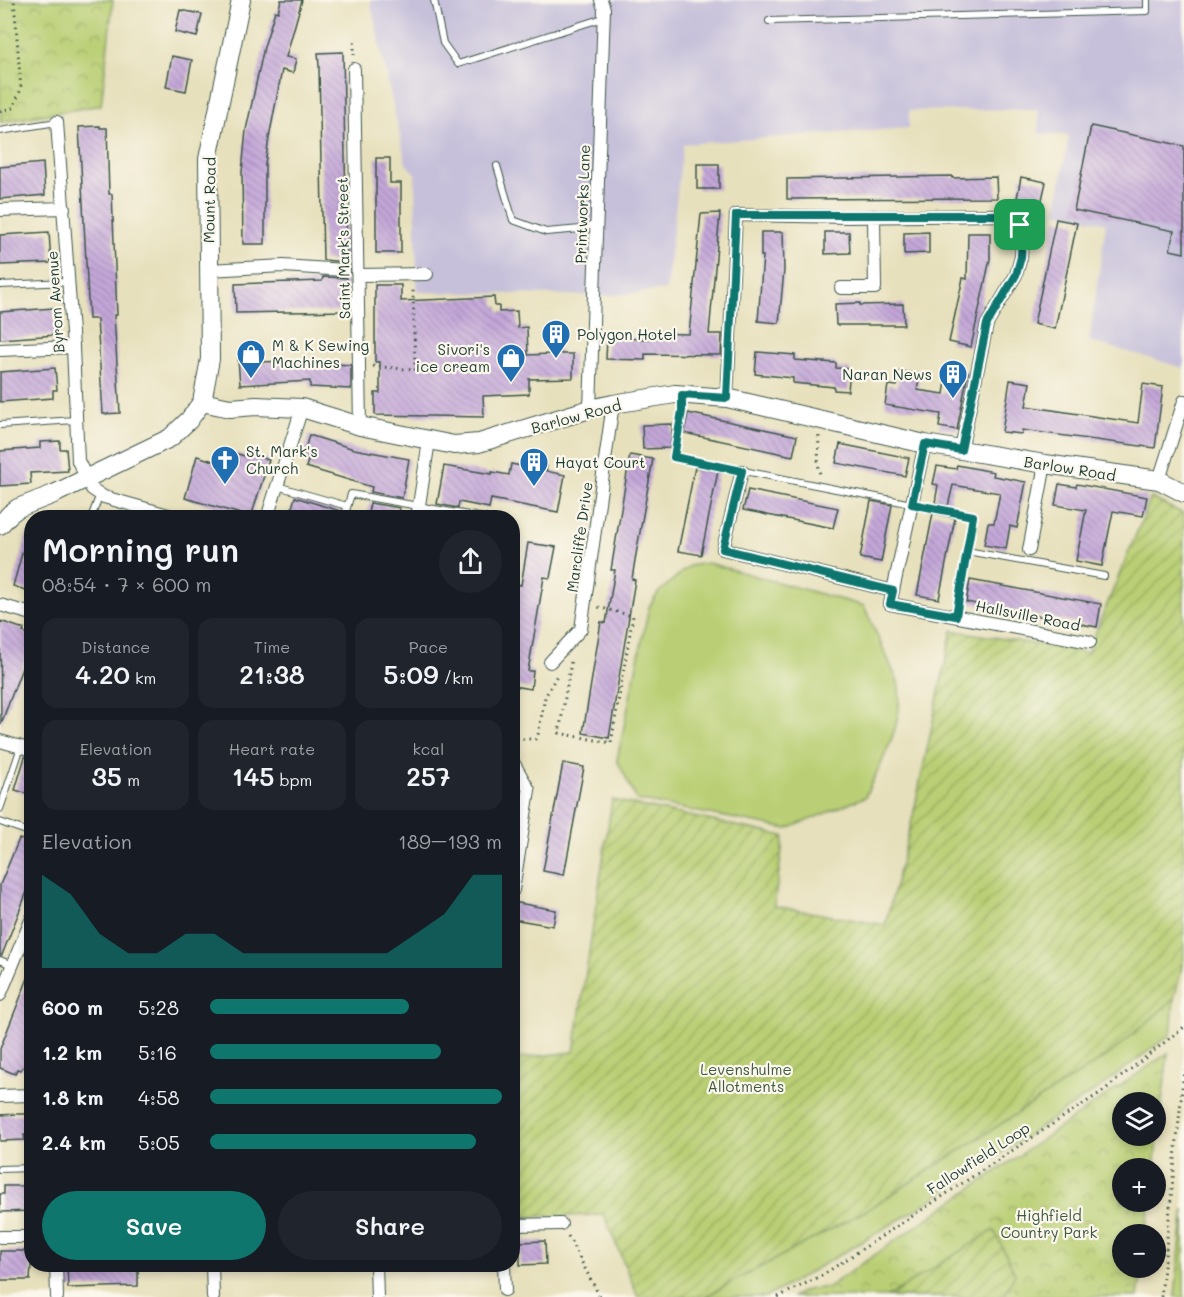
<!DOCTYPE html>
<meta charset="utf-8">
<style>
:root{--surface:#171b24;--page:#20242c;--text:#f1f3f6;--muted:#9ea1a6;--accent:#0f766e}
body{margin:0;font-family:Mali,sans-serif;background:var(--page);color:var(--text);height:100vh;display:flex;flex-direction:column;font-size:22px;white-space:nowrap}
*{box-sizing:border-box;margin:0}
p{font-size:20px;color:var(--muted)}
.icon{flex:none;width:33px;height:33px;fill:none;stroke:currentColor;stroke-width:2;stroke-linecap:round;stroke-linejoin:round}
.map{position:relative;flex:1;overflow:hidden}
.details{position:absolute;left:24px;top:510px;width:496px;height:762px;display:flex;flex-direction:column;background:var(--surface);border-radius:24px;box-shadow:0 3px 9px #0003}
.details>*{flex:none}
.buttons{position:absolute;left:1112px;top:1092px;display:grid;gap:12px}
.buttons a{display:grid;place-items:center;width:54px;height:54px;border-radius:50%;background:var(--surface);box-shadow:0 3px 9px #0003;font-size:30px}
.pin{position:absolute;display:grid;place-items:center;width:51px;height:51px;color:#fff;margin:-26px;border-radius:12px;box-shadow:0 3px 9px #0006}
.round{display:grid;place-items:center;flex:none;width:63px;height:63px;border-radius:32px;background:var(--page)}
.headline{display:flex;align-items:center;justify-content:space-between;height:102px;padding:0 18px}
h1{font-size:33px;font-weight:600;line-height:45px}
.figures{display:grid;grid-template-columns:repeat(3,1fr);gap:9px;height:102px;padding:6px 18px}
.figures div{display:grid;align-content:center;border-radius:15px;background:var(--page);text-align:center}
.figures b{font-size:26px;font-weight:600}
.figures small{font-size:16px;font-weight:400}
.figures p{font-size:16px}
.chart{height:168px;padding:12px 18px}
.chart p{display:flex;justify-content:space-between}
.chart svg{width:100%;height:108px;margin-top:6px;fill:var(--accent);opacity:.7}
.primary-button{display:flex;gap:12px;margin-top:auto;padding:12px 18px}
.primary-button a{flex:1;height:69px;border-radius:36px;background:var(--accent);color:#fff;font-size:24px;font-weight:600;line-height:69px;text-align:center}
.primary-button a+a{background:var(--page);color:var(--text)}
ul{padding:0 18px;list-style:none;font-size:20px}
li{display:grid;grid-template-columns:96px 72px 1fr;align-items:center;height:45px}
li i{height:15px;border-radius:8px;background:var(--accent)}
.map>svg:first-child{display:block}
.industrial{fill:#c6c0da}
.grass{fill:#bacf74;stroke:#6c8654;stroke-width:1.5}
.park{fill:url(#park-crowns);stroke:#6c8654;stroke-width:1.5;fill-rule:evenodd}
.garden{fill:url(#garden-furrows);stroke:#6c8654;stroke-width:1.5}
.building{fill:url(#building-back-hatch)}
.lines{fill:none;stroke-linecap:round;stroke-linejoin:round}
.lane-casing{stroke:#3d5548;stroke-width:8}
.street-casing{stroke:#3d5548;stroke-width:14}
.secondary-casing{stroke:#3d5548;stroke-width:20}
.path{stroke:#3d5548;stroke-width:3;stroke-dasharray:1.5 4.5;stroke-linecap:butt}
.lane{stroke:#fff;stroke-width:6}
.street{stroke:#fff;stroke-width:12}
.secondary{stroke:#fff;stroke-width:18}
.route-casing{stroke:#fff;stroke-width:12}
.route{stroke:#0f766e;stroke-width:8}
.labels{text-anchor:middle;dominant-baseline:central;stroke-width:4.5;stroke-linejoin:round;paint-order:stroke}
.street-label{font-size:15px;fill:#1f3d34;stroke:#fbf7ec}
.poi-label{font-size:15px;fill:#1f3d34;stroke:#fbf7ec;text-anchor:start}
.park-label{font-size:15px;fill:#3e5a41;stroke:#fbf7ec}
</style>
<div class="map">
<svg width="1184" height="1297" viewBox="0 0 1184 1297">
<defs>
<pattern id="park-crowns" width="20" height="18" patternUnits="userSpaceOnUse" patternTransform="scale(1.5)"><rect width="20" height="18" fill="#bacf74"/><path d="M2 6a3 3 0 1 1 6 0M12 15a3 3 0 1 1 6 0" fill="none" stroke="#97a960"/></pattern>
<pattern id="garden-furrows" width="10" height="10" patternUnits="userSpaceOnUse" patternTransform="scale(1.5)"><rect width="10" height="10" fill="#bacf74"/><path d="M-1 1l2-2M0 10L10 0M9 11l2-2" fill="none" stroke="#97a960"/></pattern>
<pattern id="building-back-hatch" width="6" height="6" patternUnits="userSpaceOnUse" patternTransform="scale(1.5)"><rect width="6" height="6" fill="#c4a7d9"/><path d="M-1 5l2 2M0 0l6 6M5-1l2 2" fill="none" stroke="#9f89b1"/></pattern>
</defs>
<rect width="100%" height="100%" fill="#fbf7ec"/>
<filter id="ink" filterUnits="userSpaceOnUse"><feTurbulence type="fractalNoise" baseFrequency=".0167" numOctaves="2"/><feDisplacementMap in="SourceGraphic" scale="12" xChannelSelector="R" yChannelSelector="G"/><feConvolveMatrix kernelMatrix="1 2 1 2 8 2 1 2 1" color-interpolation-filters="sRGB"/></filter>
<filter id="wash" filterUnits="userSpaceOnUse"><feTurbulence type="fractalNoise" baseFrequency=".008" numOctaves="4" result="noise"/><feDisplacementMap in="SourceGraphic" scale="24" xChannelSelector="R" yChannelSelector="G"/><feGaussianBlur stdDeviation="1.35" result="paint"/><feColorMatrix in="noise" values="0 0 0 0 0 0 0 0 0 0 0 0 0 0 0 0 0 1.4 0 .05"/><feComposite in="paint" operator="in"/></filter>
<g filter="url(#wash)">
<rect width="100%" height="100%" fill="#e7e0bc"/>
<path class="industrial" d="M370 0H1184V368L1089 341 1106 223 1056 212 1069 135 1039 134 1038 109 909 111V128L683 144 666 290 604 296 417 292 415 173 406 164Z"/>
<path class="grass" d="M708 563 864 606 898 682C906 723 881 762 865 797L787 829 637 800 617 760 649 607 658 593 689 566Z
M1174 999 1171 1034 1103 1085 914 1211 783 1288 766 1297H704L867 1210 1111 1053Z
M1184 1209V1297H1175Z"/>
<path class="park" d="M0 0H113L101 105 0 122Z
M1168 1053 1154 1168H1122V1202H1150L1146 1234H1122V1268H1142L1138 1297H792L806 1290 828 1287ZM1122 1102H1155V1136H1122Z"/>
<path class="garden" d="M1151 498 1184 514V959L1174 999 1111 1053 867 1210 704 1297H638L604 1215 513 1217V1059L574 1052 612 800 784 836 774 906 885 925 913 816 952 630 1087 653Z
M994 1230 1015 1274 1004 1297H887Z"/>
<g id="blocks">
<path class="building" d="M281 0H302L286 57 296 59 293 73 282 70 269 138 265 164V244H243L242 172 246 130 264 47 275 11 278 12Z
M180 10 202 14 197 37 175 32Z
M343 52 347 261 346 262 323 260 319 66 318 53Z
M172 56 192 60 186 91 166 87Z
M100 126V128H107L109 194H112L117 315H114L120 413 103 414 97 319H89L79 127Z
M1091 126 1184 146V253L1170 250 1174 231 1074 210Z
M376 158H390V183H401V253H376Z
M43 163 45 195 0 199V167Z
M697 164H719V189H697Z
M952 176V178L996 177 997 198 787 199V179Z
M1021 177 1046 182 1041 204 1017 198Z
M720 213 709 334H722L721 355 645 354V360L606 359 607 338 647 339V333L689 334 701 214Z
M1056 219 1077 223 1055 329 1034 324Z
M49 232 51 263 0 265V235Z
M761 232H783L784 270 779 323 758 321 763 256H761Z
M825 232H849L850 253 825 254Z
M929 232V253L904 254V233Z
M968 233H990V259L971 347 949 342 963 278 967 279Z
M323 277 347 278V311L236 313 235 284 322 281Z
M375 285H401V301L494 297 495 306H499V312L517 311 518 328 527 327 528 355 550 354 554 338 561 354H573V378L529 379V394L483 396 484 417 375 415V393H380V362H375Z
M860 303V305L903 304 904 325H836L835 304Z
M54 308 56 335 0 339V312Z
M757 352 795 355V360L836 363V368L850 369 848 391 834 390V387L793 383V378L755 374Z
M238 359 261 360 262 362 284 361 351 365V389L310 387V381L240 385Z
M55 368 57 390H53V398L0 402V372Z
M948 368 968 372 957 430 939 427 941 414 885 405 888 385 897 386 900 371 920 374 917 390 944 394Z
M1010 380 1030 383 1026 406 1138 423 1143 384 1163 387 1155 448 1022 430V434L1002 432Z
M688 413 797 436 793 456 684 433Z
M672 424V435L670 448 643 449 642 425Z
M309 435 354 449 409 459 402 498 371 492 372 487 306 467 309 458 303 456Z
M60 441V449H66L68 471 30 473 31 484 0 486V451L40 448V442Z
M840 444 909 458 905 476 836 463Z
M227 451 245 456 246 453 269 460 251 517 185 498 197 456 223 464Z
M630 455 653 459 635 560 632 579 635 580 609 738 583 733 601 622 606 623 615 570H611Z
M532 463 547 466 546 471 565 475 558 512 491 499 489 508 459 502 458 508 437 504 444 466 492 474V472L509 475 511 464 531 468Z
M957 465 994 472 993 476 1026 482 1017 528 1010 526 1006 549 984 545 988 523H994L1000 493 953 485 948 506 935 503 938 485 933 484 937 466 956 469Z
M695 467 718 471 701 555 678 551Z
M1059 484 1076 487 1077 484 1147 497 1143 516 1113 511 1102 566 1076 561 1086 510 1055 505Z
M748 490 838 508 833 528 743 510Z
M295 497 340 511 339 518H289Z
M871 501 892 505 881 562 860 558Z
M370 503 400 508 398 518H367Z
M933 513 955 518 939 599 917 595Z
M27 535H32V592L13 586Z
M528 543 556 547 550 578 544 577 528 671H533L531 689 513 686V598L516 584 521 585Z
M970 580 1101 604 1097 627 966 602Z
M0 621 24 629 23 632 32 635V641L22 668 1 724Z
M25 757 32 758V795L15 790Z
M563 763 584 767 564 875 543 871Z
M19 839 32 842V879L2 955H0V885Z
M513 902 556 910 553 926 513 919Z
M30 973 32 1055 21 1070 17 1069 15 1074 0 1068V1049Z
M19 1114H32V1135H24L25 1140 0 1141V1115Z
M4 1186H32V1211L0 1212V1194H4Z
M545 1241 546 1264 520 1265V1242Z
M0 1251H32L30 1280H0Z
M138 1264V1286L68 1288 67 1265Z"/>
</g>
</g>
<g filter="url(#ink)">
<use href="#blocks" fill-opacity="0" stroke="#3d5548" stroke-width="1.5"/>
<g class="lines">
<g class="lane-casing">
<path id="lane" d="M434 0 443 43 458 64 603 18
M769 21 1147 11V0
M0 131 57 122
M497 166 513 220 546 232 581 229 596 224
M0 285 68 282
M682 396 683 411 673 457 973 516 956 616
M0 425 75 420
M277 486 347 506
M91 518 100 494
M344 518 351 494 485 518
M967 551 1104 576
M0 809 21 747
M0 822 32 833
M0 960 12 965
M0 1169 32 1168"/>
</g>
<g class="street-casing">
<path id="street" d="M354 69 360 426
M57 122 73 347 78 461 92 489 104 497 179 518
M0 210 64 208
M209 270 283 266 344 270
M358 275 427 274
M841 288H875L874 216
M0 350 73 347
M727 398 736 215 847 217 994 215 1013 219 1020 225 1022 238 1021 257 1016 275 987 324 961 450
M590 409 604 9 601 0
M925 444 890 604 1090 642
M742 471 723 549 893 591
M1159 480 1184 401
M267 518 302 408
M417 518 429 441
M1029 550 1045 464
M0 605 32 614
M550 662 581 629 613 404
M0 741 32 750
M513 762 529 790 513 890
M0 995 32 918
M0 1096 32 1095
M513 1225 561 1224
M0 1237H32
M56 1264 57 1297
M212 1264 213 1297
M376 1264 377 1297
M504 1264 505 1290"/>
</g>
<g class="secondary-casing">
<path id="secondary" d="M202 402 230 408 256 406 302 408 360 426 454 445 479 443 590 409 613 404 675 394 727 398 925 444 1045 464 1159 480 1184 493
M0 525 10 514 18 508 54 494 170 438 189 420 202 402 210 359 208 159 241 0"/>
</g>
<path class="path" d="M354 42V55
M0 111 13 108 21 89 14 0
M373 366 415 370 413 287
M819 436 818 463 820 475
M571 662 559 733 611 743 633 616 598 607
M27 735 32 719
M513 744 517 739H535L538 735 545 697 557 675
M568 1236 600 1297
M778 1297 821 1276 1103 1091 1184 1027
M1161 1297 1184 1070"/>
<use href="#lane" class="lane"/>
<use href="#street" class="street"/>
<use href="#secondary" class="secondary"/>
</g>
</g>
<g class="lines" filter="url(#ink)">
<g class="route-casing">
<path id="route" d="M736 215H994L1012 219 1020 225 1022 238 1021 257 1016 275 987 324 961 450 925 444 912 504 973 516 956 616 890 604 893 591 723 549 742 471 674 457 682 411V395L727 398Z"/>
</g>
<use href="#route" class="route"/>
</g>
<defs>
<g id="building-pin" transform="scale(1.5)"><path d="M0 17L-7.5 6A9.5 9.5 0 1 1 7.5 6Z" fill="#1f6fb2" stroke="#fbf7ec"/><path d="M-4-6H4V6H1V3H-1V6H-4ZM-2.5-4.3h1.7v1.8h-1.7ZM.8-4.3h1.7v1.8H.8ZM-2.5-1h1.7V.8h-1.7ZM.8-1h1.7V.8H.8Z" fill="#fff"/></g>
<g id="shop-pin" transform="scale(1.5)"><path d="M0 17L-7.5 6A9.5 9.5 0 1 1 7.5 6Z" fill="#1f6fb2" stroke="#fbf7ec"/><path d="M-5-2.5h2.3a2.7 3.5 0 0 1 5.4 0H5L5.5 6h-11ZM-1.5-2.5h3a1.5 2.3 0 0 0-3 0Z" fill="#fff"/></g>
<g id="church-pin" transform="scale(1.5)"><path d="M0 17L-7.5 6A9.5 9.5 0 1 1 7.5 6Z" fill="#1f6fb2" stroke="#fbf7ec"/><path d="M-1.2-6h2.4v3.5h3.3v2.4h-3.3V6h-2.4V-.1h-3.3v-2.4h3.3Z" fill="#fff"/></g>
</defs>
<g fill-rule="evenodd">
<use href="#building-pin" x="556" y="334"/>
<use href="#shop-pin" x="251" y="354"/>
<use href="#shop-pin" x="511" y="358"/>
<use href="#building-pin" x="953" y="374"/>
<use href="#church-pin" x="225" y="460"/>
<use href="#building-pin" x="534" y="462"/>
</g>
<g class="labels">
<g class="street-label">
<text transform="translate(209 200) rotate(-89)">Mount Road</text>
<text transform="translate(582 204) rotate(-88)">Printworks Lane</text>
<text transform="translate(343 248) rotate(-91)">Saint Mark's Street</text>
<text transform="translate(55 302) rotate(-94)">Byrom Avenue</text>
<text transform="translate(576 416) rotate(-15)">Barlow Road</text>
<text transform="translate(1070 468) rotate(9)">Barlow Road</text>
<text transform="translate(579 537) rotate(-82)">Marcliffe Drive</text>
<text transform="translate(1028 615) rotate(11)">Hallsville Road</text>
<text transform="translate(978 1158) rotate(-33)">Fallowfield Loop</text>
</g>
<g class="poi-label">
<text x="577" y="334">Polygon Hotel</text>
<text x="272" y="345">M &amp; K Sewing<tspan x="272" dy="17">Machines</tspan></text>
<text x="490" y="349" text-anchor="end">Sivori's<tspan x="490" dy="17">ice cream</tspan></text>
<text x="932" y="374" text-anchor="end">Naran News</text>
<text x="246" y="451">St. Mark's<tspan x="246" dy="17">Church</tspan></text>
<text x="555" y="462">Hayat Court</text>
</g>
<g class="park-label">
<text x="746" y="1069">Levenshulme<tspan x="746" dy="17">Allotments</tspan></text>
<text x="1049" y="1215">Highfield<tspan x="1049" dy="17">Country Park</tspan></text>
</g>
</g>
</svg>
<div class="buttons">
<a><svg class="icon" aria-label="layers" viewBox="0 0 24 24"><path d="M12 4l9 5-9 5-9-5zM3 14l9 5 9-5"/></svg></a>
<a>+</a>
<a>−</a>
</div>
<div class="pin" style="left:1020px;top:225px;background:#1e9e55"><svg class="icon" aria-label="arrive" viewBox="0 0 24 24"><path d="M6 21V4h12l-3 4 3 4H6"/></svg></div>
<section class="details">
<div class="headline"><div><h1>Morning run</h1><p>08:54 · 7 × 600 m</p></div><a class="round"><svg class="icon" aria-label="share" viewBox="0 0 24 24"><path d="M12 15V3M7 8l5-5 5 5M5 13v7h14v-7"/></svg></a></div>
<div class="figures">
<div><p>Distance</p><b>4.20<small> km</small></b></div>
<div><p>Time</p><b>21:38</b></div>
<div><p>Pace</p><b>5:09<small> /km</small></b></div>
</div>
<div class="figures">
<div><p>Elevation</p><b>35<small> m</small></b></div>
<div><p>Heart rate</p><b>145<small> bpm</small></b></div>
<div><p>kcal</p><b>257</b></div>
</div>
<div class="chart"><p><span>Elevation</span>189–193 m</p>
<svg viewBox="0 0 160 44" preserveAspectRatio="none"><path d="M0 44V6L10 14L20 30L30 38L40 38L50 30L60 30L70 38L80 38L90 38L100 38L110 38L120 38L130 30L140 22L150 6L160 6V44z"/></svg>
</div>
<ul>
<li><b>600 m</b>5:28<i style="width:68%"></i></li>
<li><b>1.2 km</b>5:16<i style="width:79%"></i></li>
<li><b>1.8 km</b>4:58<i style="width:100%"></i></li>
<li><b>2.4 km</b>5:05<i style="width:91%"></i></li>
</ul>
<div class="primary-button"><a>Save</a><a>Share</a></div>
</section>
</div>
